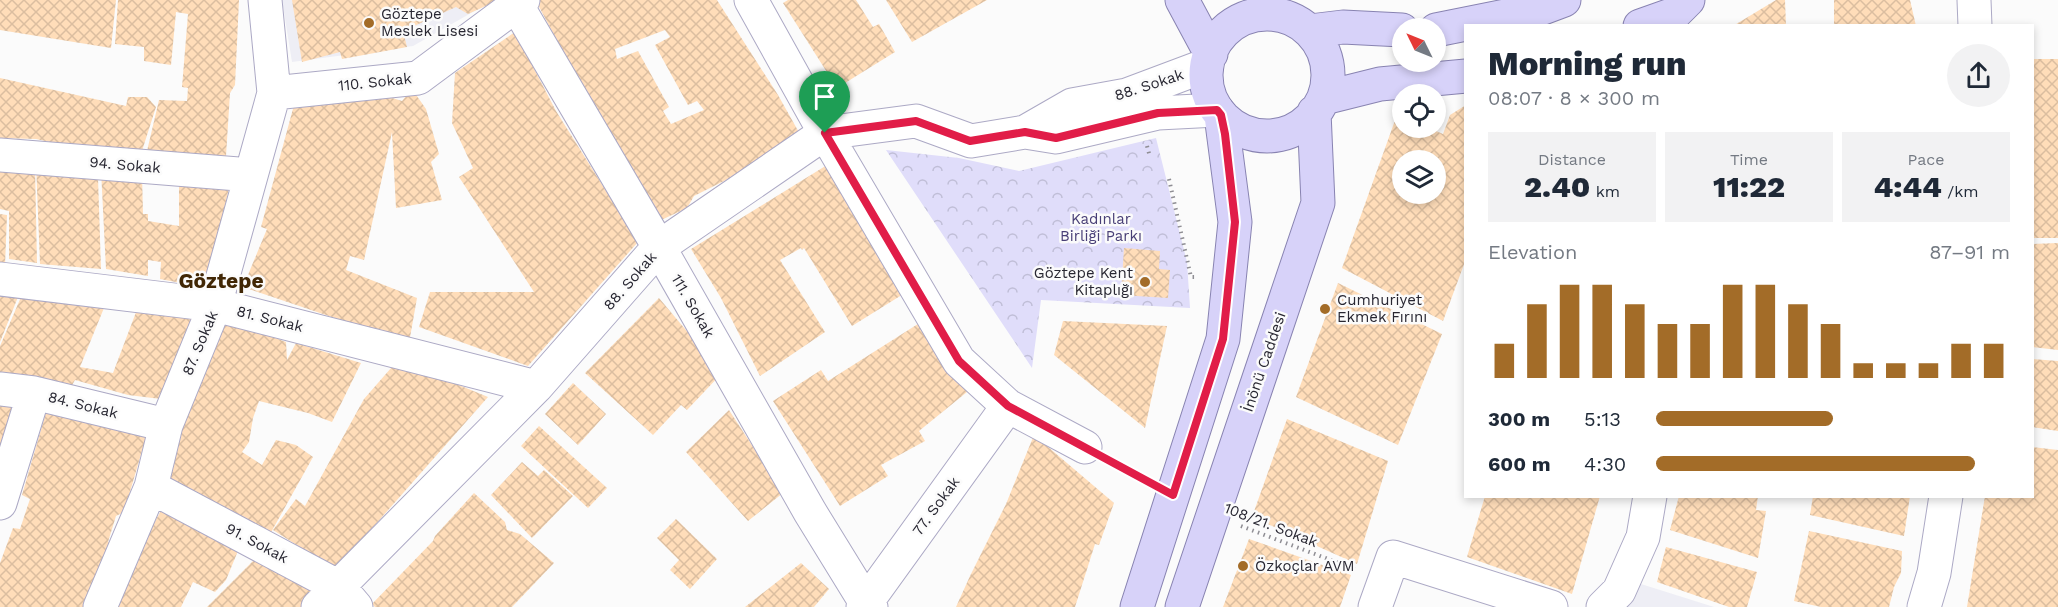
<!DOCTYPE html>
<meta charset="utf-8">
<style>
:root{--surface:#fff;--page:#f2f2f3;--text:#1f2937;--muted:#747a83;--accent:#a36c28}
body{margin:0;font-family:"Work Sans",sans-serif;background:var(--page);color:var(--text);height:100vh;display:flex;flex-direction:column;font-size:22px;white-space:nowrap}
*{box-sizing:border-box;margin:0}
p{font-size:20px;color:var(--muted)}
.icon{flex:none;width:33px;height:33px;fill:none;stroke:currentColor;stroke-width:2;stroke-linecap:round;stroke-linejoin:round}
.map{position:relative;flex:1;overflow:hidden}
.drawer{position:absolute;left:1464px;top:24px;width:570px;height:474px;display:flex;flex-direction:column;background:var(--surface);border-radius:0px;box-shadow:0 3px 9px #0003}
.drawer>*{flex:none}
.needle{width:39px;rotate:313deg}
.controls{position:absolute;left:1392px;top:18px;display:grid;gap:12px}
.controls a{display:grid;place-items:center;width:54px;height:54px;border-radius:50%;background:var(--surface);box-shadow:0 3px 9px #0003;font-size:30px}
.pin{position:absolute;display:grid;place-items:center;width:51px;height:51px;color:#fff;margin:-62px -26px;border-radius:50% 50% 50% 0;rotate:-45deg;box-shadow:0 0 6px #0007}
.pin .icon{rotate:45deg}
.round{display:grid;place-items:center;flex:none;width:63px;height:63px;border-radius:32px;background:var(--page)}
.summary{display:flex;align-items:center;justify-content:space-between;height:102px;padding:0 24px}
h1{font-size:33px;font-weight:800;line-height:45px}
.stats{display:grid;grid-template-columns:repeat(3,1fr);gap:9px;height:102px;padding:6px 24px}
.stats div{display:grid;align-content:center;border-radius:0px;background:var(--page);text-align:center}
.stats b{font-size:30px;font-weight:800}
.stats small{font-size:16px;font-weight:400}
.stats p{font-size:16px}
.chart{height:168px;padding:12px 24px}
.chart p{display:flex;justify-content:space-between}
.chart svg{width:100%;height:108px;margin-top:6px;stroke:var(--accent);stroke-width:6}
ul{padding:0 24px;list-style:none;font-size:20px}
li{display:grid;grid-template-columns:96px 72px 1fr;align-items:center;height:45px}
li i{height:15px;border-radius:8px;background:var(--accent)}
.map>svg:first-child{display:block}
.built{fill:#eeeef5}
.forest{fill:url(#forest-crowns)}
.building{fill:url(#building-cross-hatch);fill-rule:evenodd}
.lines{fill:none;stroke-linecap:round;stroke-linejoin:round}
.minor-casing{stroke:#aca9c5;stroke-width:35}
.major-casing{stroke:#8883b1;stroke-width:35}
.path{stroke:#8f8e94;stroke-width:4;stroke-dasharray:1.5 4.5;stroke-linecap:butt}
.minor{stroke:#fff;stroke-width:33}
.major{stroke:#d7d2f9;stroke-width:33}
.route-casing{stroke:#fff;stroke-width:12}
.route{stroke:#e11d48;stroke-width:8}
.poi-dot{fill:#a36c28;stroke:#fbfbfb;stroke-width:2}
.labels{text-anchor:middle;dominant-baseline:central;stroke-width:5;stroke-linejoin:round;paint-order:stroke}
.poi-label{font-size:15px;fill:#282732;stroke:#fbfbfb;text-anchor:start}
.street-label{font-size:15px;fill:#282732;stroke:#fbfbfb}
.park-label{font-size:15px;fill:#483f76;stroke:#fbfbfb}
.district-label{font-size:21px;font-weight:bold;fill:#412705;stroke:#fbfbfb}
</style>
<div class="map">
<svg width="2058" height="607" viewBox="0 0 2058 607">
<defs>
<pattern id="forest-crowns" width="20" height="18" patternUnits="userSpaceOnUse" patternTransform="scale(1.5)"><rect width="20" height="18" fill="#e0ddfa"/><path d="M2 6a3 3 0 1 1 6 0M12 15a3 3 0 1 1 6 0" fill="none" stroke="#c0bed7"/></pattern>
<pattern id="building-cross-hatch" width="8" height="8" patternUnits="userSpaceOnUse" patternTransform="scale(1.5)"><rect width="8" height="8" fill="#ffddb9"/><path d="M0 0l8 8M0 8l8-8" fill="none" stroke="#dbbea0"/></pattern>
</defs>
<rect width="100%" height="100%" fill="#fbfbfb"/>
<path class="built" d="M282 0H494L413 46 292 62Z
M1641 584 1714 607H1618Z"/>
<path class="forest" d="M1156 138 1187 262 1190 308 1041 300 1032 368 886 150 959 158 1019 171Z"/>
<path class="building" d="M0 0H116L111 48 0 30Z
M118 0H239L235 85 230 93 226 156 147 151 159 100 187 101 188 88 182 87 188 14 176 12 171 65 144 61V47L115 44Z
M292 0H499L468 14 456 7 403 31 407 47 342 59 340 52 302 62Z
M538 0H717L778 95 801 136 744 171 694 196 687 208 657 222 596 114 536 1ZM665 30 670 37 655 45 688 105 697 101 704 110 671 124 663 111 669 107 638 51 617 59 615 49Z
M788 0H856L873 27 879 24 895 52 837 88 783 3Z
M886 0H987L912 42Z
M1776 0H1785L1786 26H1733Z
M1834 0H1910L1916 26H1834Z
M515 32 556 111 638 242 528 366 419 327 430 292H534L459 177 473 168 452 123 455 73Z
M2032 59H2058V238H2032Z
M0 78 126 106 128 97H147L156 107 141 154 114 156 36 139 0 138Z
M412 89 426 109 439 154 431 162 442 200 396 208 392 132 364 260 350 256 346 270 417 298 409 343 243 287 267 229 261 227 294 105 379 94 402 101Z
M1466 105V259L1443 321 1342 268 1398 112 1402 114V128H1429L1443 134 1450 115ZM1402 160H1436V194H1402Z
M0 161 35 166 37 263 9 259V211L0 209Z
M36 163 98 178 101 269 40 264Z
M827 165 905 293 852 326 804 248 802 250 801 248 780 260 825 332 760 376 721 298 691 249Z
M101 170 142 174 143 214H148V221L179 226V179L230 183 207 288 160 279 161 262 148 260V276L106 269Z
M0 214 7 215 5 266 0 265Z
M2058 243V350L2032 347V244Z
M1124 248 1160 251 1159 269 1170 270 1168 298 1121 295Z
M1338 283 1442 334 1398 445 1296 397Z
M0 290 20 292 0 342Z
M24 290 106 303 80 367 113 373 141 299 196 310 161 399 128 395 75 380 71 387 0 373V346Z
M659 298 722 373 687 410 681 405 653 435 585 373Z
M223 319 286 342 287 360 296 343 361 363 332 422 308 413 259 401 253 418 249 442 242 452 262 465 276 440 296 445 313 457 269 536 162 477Z
M1063 321 1167 326 1145 428 1054 355Z
M921 322 967 392 919 431 925 441 881 465 888 476 840 506 773 401 821 370 828 381Z
M2032 359 2058 361V431L2032 427Z
M398 360 488 397 359 543 333 568 273 530 296 499 305 506 364 399Z
M573 383 606 414 578 445 545 414Z
M0 398 22 400 0 474Z
M47 409 147 434 124 512 116 516 108 542H111L84 607H0V563L13 528 20 529 30 499 22 495Z
M729 410 783 493 748 521 686 452Z
M1287 419 1388 461 1357 564 1252 517Z
M539 426 607 488 588 508 521 446Z
M1034 435 1114 503 1099 545 1095 544 1075 607H956L970 576 1006 504Z
M2032 447 2058 450V607H1967L1985 496H2032Z
M522 462 538 476 544 470 573 496 532 538 491 495Z
M474 493 505 522 507 530 520 534 554 563 512 607H375L372 604 433 541 435 536Z
M1485 496H1600L1572 594 1467 557Z
M1679 496H1758L1756 510 1766 511 1758 558 1670 530Z
M1813 496H1910L1904 536 1810 515Z
M164 506 240 546 226 580 215 592 193 582 181 607H111L136 553Z
M676 519 717 559 690 589 670 570 679 560 657 538Z
M1809 531 1902 551 1901 573 1894 587 1889 607H1821L1794 601Z
M1249 539 1351 575 1340 607H1223Z
M1666 547 1757 572 1747 607H1729L1657 582Z
M261 553 317 587 301 607H207Z
M801 563 829 589 814 607H745Z"/>
<g class="lines">
<g class="minor-casing">
<path id="minor" d="M751 0 825 133 959 361 1008 406 1085 447
M1974 0 1975 26
M516 4 659 247 810 512 866 603 871 607
M274 93 418 78 523 0
M1025 132 1072 105 1127 95 1207 65
M0 155 251 175
M0 279 215 305 536 387
M0 389 34 393 166 425
M151 487 339 587 356 607
M0 503 34 393
M100 607 151 487 166 425 215 305 274 93 265 0
M318 607 536 387 659 247 825 133 916 121 971 141 1025 132 1056 137 1158 113 1217 110
M863 607 1008 406
M1375 607 1393 557 1551 607
M1603 607 1619 591 1643 537 1650 496
M1924 607 1934 573 1946 496"/>
</g>
<g class="major-casing">
<path id="major" d="M1182 0 1211 54
M1206 75a61 61 0 1 1 122 0a61 61 0 1 1-122 0Z
M1640 26 1674 14 1688 0
M1436 30 1540 9 1564 0
M1310 31 1343 27 1402 30
M1324 98 1380 84 1466 76
M1137 607 1223 339 1235 222 1221 115
M1182 607 1318 203 1314 112"/>
</g>
<path class="path" d="M1147 146 1150 157
M1169 179 1191 277H1198
M1111 461 1146 480
M1241 526 1357 570"/>
<use href="#minor" class="minor"/>
<use href="#major" class="major"/>
</g>
<g class="lines">
<g class="route-casing">
<path id="route" d="M1217 110 1221 115 1225 134 1235 222 1223 339 1173 495 1008 406 959 361 825 133 916 121 970 141 1025 132 1056 138 1158 113Z"/>
</g>
<use href="#route" class="route"/>
</g>
<g class="poi-dot">
<circle cx="369" cy="23" r="6"/>
<circle cx="1145" cy="282" r="6"/>
<circle cx="1325" cy="309" r="6"/>
<circle cx="1243" cy="566" r="6"/>
</g>
<g class="labels">
<g class="poi-label">
<text x="381" y="14">Göztepe<tspan x="381" dy="17">Meslek Lisesi</tspan></text>
<text x="1133" y="273" text-anchor="end">Göztepe Kent<tspan x="1133" dy="17">Kitaplığı</tspan></text>
<text x="1337" y="300">Cumhuriyet<tspan x="1337" dy="17">Ekmek Fırını</tspan></text>
<text x="1255" y="566">Özkoçlar AVM</text>
</g>
<g class="street-label">
<text transform="translate(375 82) rotate(-6)">110. Sokak</text>
<text transform="translate(1149 85) rotate(-18)">88. Sokak</text>
<text transform="translate(125 165) rotate(5)">94. Sokak</text>
<text transform="translate(630 281) rotate(-49)">88. Sokak</text>
<text transform="translate(693 306) rotate(60)">111. Sokak</text>
<text transform="translate(270 319) rotate(14)">81. Sokak</text>
<text transform="translate(200 343) rotate(-67)">87. Sokak</text>
<text transform="translate(1264 362) rotate(-71)">İnönü Caddesi</text>
<text transform="translate(83 405) rotate(14)">84. Sokak</text>
<text transform="translate(936 506) rotate(-54)">77. Sokak</text>
<text transform="translate(1271 525) rotate(21)">108/21. Sokak</text>
<text transform="translate(257 543) rotate(28)">91. Sokak</text>
</g>
<g class="park-label">
<text x="1101" y="219">Kadınlar<tspan x="1101" dy="17">Birliği Parkı</tspan></text>
</g>
<g class="district-label">
<text x="221" y="280">Göztepe</text>
</g>
</g>
</svg>
<div class="controls">
<a><svg class="needle" viewBox="-14 -14 28 28"><path d="M0-13l5 13h-10z" fill="#e53935"/><path d="M0 13l5-13h-10z" fill="#747a83"/></svg></a>
<a><svg class="icon" aria-label="locate" viewBox="0 0 24 24"><circle cx="12" cy="12" r="6"/><path d="M12 2v4M12 18v4M2 12h4M18 12h4"/></svg></a>
<a><svg class="icon" aria-label="layers" viewBox="0 0 24 24"><path d="M12 4l9 5-9 5-9-5zM3 14l9 5 9-5"/></svg></a>
</div>
<div class="pin" style="left:825px;top:133px;background:#1e9e55"><svg class="icon" aria-label="arrive" viewBox="0 0 24 24"><path d="M6 21V4h12l-3 4 3 4H6"/></svg></div>
<section class="drawer">
<div class="summary"><div><h1>Morning run</h1><p>08:07 · 8 × 300 m</p></div><a class="round"><svg class="icon" aria-label="share" viewBox="0 0 24 24"><path d="M12 15V3M7 8l5-5 5 5M5 13v7h14v-7"/></svg></a></div>
<div class="stats">
<div><p>Distance</p><b>2.40<small> km</small></b></div>
<div><p>Time</p><b>11:22</b></div>
<div><p>Pace</p><b>4:44<small> /km</small></b></div>
</div>
<div class="chart"><p><span>Elevation</span>87–91 m</p>
<svg viewBox="0 0 160 44" preserveAspectRatio="none"><path d="M5 44V30M15 44V14M25 44V6M35 44V6M45 44V14M55 44V22M65 44V22M75 44V6M85 44V6M95 44V14M105 44V22M115 44V38M125 44V38M135 44V38M145 44V30M155 44V30"/></svg>
</div>
<ul>
<li><b>300 m</b>5:13<i style="width:50%"></i></li>
<li><b>600 m</b>4:30<i style="width:90%"></i></li>
</ul>
</section>
</div>
